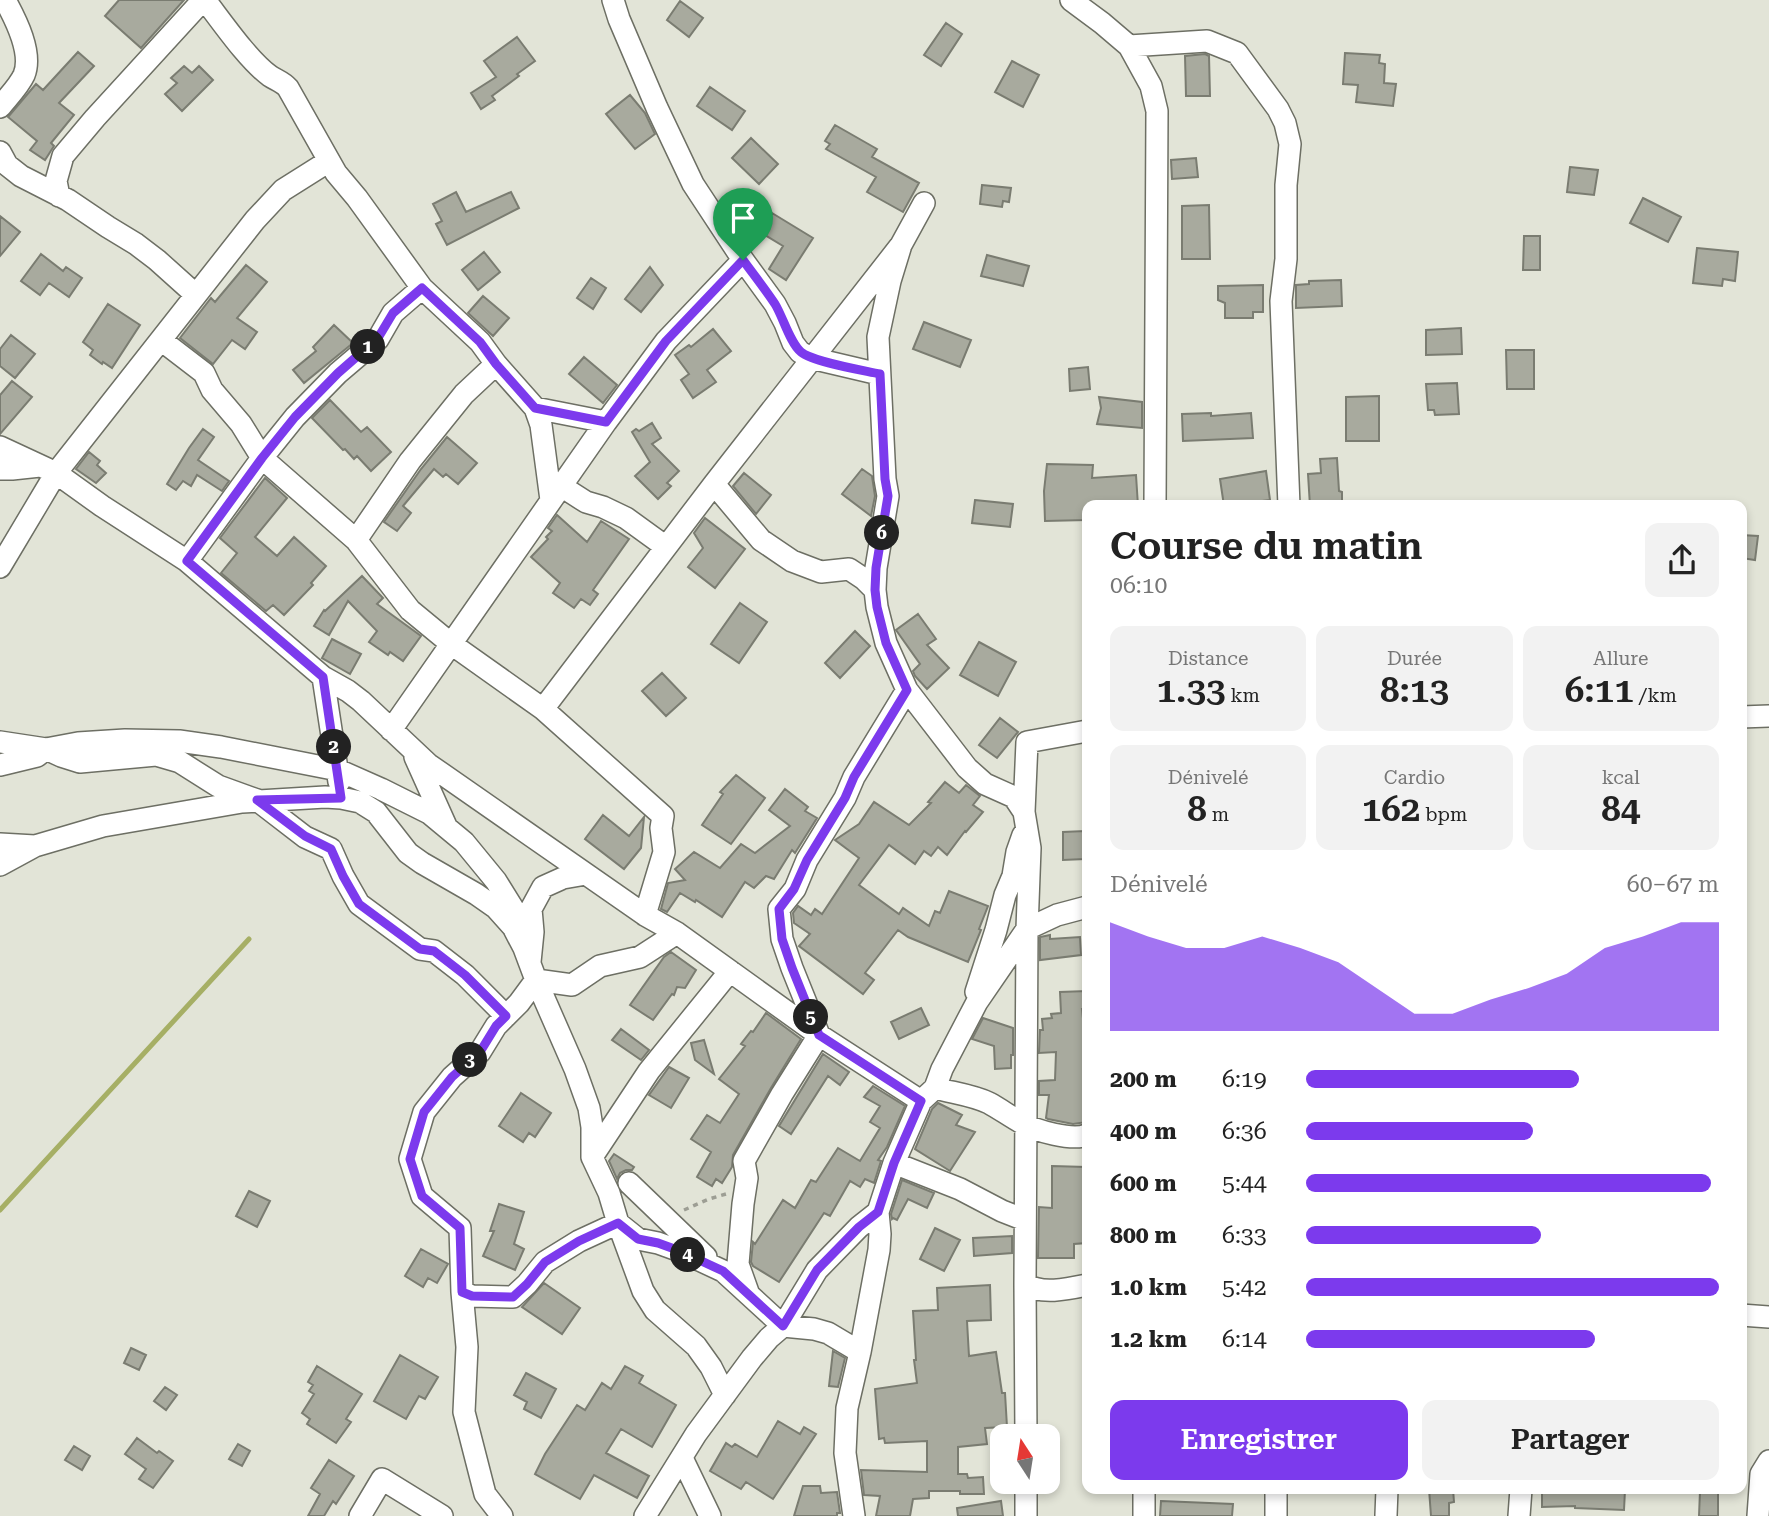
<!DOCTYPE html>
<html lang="fr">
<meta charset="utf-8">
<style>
:root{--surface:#fff;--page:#f2f2f2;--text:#222;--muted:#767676;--accent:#7c3aed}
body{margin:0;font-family:"Roboto Serif",serif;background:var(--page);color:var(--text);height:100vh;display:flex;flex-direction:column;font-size:26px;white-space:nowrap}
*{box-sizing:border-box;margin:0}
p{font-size:23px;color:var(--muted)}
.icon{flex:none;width:38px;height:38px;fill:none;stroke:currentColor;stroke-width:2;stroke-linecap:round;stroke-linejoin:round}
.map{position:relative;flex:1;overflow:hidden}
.side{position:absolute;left:1082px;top:500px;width:665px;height:994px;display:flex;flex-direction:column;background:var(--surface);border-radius:14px;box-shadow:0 4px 10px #0003}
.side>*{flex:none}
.needle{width:46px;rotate:348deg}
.fabs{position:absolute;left:990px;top:1424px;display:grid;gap:14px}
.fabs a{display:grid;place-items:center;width:70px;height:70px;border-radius:14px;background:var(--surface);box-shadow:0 4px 10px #0003;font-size:35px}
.pin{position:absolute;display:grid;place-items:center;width:60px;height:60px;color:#fff;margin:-72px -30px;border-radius:50% 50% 50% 0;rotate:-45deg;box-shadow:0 0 7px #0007}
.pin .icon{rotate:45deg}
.km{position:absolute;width:35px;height:35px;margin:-18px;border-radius:50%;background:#222;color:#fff;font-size:19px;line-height:35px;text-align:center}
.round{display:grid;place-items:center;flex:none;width:74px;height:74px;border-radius:14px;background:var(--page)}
.head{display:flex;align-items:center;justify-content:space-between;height:119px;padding:0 28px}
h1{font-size:38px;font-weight:600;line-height:52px}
.metrics{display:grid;grid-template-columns:repeat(3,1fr);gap:10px;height:119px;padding:7px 28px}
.metrics div{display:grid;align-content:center;border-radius:14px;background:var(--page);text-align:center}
.metrics b{font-size:35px;font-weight:600}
.metrics small{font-size:19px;font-weight:400}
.metrics p{font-size:19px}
.chart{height:196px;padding:14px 28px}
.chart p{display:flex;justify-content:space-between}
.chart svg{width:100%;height:126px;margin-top:7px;fill:var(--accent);opacity:.7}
.cta{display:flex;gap:14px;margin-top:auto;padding:14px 28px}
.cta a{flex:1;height:80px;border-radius:14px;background:var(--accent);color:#fff;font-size:28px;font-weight:600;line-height:80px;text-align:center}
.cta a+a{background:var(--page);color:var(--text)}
ul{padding:0 28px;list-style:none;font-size:23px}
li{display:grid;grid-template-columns:112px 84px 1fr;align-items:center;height:52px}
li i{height:18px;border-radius:9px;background:var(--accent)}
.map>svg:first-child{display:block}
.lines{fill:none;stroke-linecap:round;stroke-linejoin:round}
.stream{stroke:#a6af65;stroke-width:5}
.building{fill:#a8aa9e;stroke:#7a7c71;stroke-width:2}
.minor-casing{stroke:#6d6f64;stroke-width:24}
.path{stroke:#9d9e94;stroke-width:3.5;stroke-dasharray:5 5;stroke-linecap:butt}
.minor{stroke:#fff;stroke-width:21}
.route-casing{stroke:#fff;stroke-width:14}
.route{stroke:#7c3aed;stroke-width:9}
</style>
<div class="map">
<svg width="1769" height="1516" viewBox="0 0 1769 1516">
<rect width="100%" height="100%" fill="#e2e4d7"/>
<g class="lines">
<path class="stream" d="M0 1210 249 939"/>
</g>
<path class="building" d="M119 0H184L141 48 105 16Z
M680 1 703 18 689 37 667 20Z
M946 23 962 34 941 66 924 55Z
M517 37 535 61 517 74 519 76 492 96 495 100 481 109 471 93 496 77 484 61Z
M78 52 94 66 59 103 74 115 51 143 54 146 45 160 30 150 37 141 8 117 36 84 43 90Z
M1345 53 1380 55 1379 63 1385 64 1384 83 1396 84 1393 106 1356 102 1358 85 1343 84Z
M1205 54 1209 56 1210 96H1186L1185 56Z
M1012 61 1039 75 1023 107 995 92Z
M184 66 192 73 199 66 213 80 182 111 165 94 177 83 171 78Z
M710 87 745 111 732 130 697 106Z
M630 95 645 113 655 134 635 149 606 114Z
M835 125 877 149 872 157 919 183 903 212 867 192 876 177 826 149 830 144 825 141Z
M751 138 778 164 759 184 732 158Z
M1196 158 1198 177 1172 179 1171 160Z
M1570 167 1598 170 1594 195 1567 192Z
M982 185 1011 188 1009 202 1003 201 1002 207 980 204Z
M456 192 466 212 511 192 519 208 447 245 436 224 442 221 433 204Z
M1643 198 1681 217 1668 242 1630 223Z
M1209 205 1210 259H1182V206Z
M772 213 813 238 786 280 769 269 783 246 760 232Z
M0 216 20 232 0 256Z
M1524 236H1540V270H1523Z
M1697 248 1738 252 1735 281 1723 279 1722 286 1693 283Z
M484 252 500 272 478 290 462 270Z
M41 254 63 271 66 267 82 278 69 297 49 283 40 295 21 281Z
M987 255 1029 266 1023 286 981 276Z
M246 265 267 282 237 318 257 332 245 349 232 340 213 364 180 338 211 298 215 302Z
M650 267 663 285 641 312 625 299Z
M591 278 606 288 593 309 577 298Z
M1341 280 1342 306 1296 308V285L1309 284V281Z
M1263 285V312H1253V318H1225V303L1218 300V286Z
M483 296 509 318 493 336 468 313Z
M108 304 140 325 112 368 103 362 102 364 90 355 93 350 83 342Z
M924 322 971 340 960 367 913 349Z
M334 325 353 343 304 383 293 370 316 351 313 347Z
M1461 328 1462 354 1426 355V330Z
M713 329 731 351 707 370 716 382 693 398 681 380 689 374 675 355 689 345 691 347Z
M11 335 35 354 15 378 0 366V349Z
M1506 350H1534V389H1507Z
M584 357 617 385 603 403 569 374Z
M1088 367 1090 389 1070 391 1069 369Z
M12 381 32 397 0 434V395Z
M1457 383 1459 414 1435 415 1434 410H1428L1426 384Z
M1379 396V441H1346V397Z
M1099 397 1142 402V428L1097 424 1101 408Z
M330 400 361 432 367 427 391 452 371 471 357 456 354 459 345 449 343 450 312 418Z
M1211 413V416L1251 413 1253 438 1183 441 1182 414Z
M652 423 661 438 652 444 679 471 667 483 671 486 658 499 635 476 650 462 632 432 636 429 639 431Z
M203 429 214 437 198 460 229 481 222 491 197 475 191 486 183 481 176 490 167 484 189 448Z
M447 437 477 463 458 484 446 474 443 477 434 469 403 506 411 513 397 531 384 522 421 469Z
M89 452 100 461 97 465 106 473 96 483 76 469Z
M1337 458 1339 491 1342 492V506H1310L1308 474 1321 473 1320 459Z
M1047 464 1093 465 1092 478 1136 475 1138 506H1087V520L1045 521 1044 491Z
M862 469 872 476 875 496 871 516 842 494Z
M1266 471 1270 500 1224 506 1220 479Z
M744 473 771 495 756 514 733 486Z
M265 478 287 498 255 537 277 556 294 537 326 566 311 583 313 585 284 615 273 605 266 611 221 573 237 553 220 538Z
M975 500 1013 504 1010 527 972 523Z
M557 515 587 542 601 521 629 539 593 590 598 594 590 605 581 599 574 608 553 593 560 583 531 557 548 539 546 537 552 531 548 528Z
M705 518 745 549 715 588 688 567 703 548 694 533Z
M1741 535 1758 536 1755 560 1741 558Z
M362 576 383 598 377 604 421 636 403 661 390 652 388 655 369 642 377 631 348 601 329 635 314 626 324 610 325 611Z
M740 603 767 622 739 663 711 644Z
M918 614 936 639 927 645 949 668 927 689 915 676 913 671 920 664 896 630Z
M855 631 870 646 840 678 825 663Z
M332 639 361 654 350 674 322 658Z
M979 642 1016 662 998 696 960 675Z
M662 673 686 698 666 716 642 691Z
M1000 718 1018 732 997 758 979 745Z
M736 775 765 798 731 844 702 825 723 794 720 792Z
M945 782 959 793 966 785 980 796 973 805 983 812 966 832 965 831 947 855 938 847 931 856 924 851 915 864 889 845 859 885 899 914 903 908 929 926 935 911 940 913 949 891 988 906 979 929 981 930 968 962 908 937 898 930 865 973 874 980 863 994 799 946 810 934 794 923 793 913 798 906 811 915 815 909 822 914 859 858 835 840 859 824 874 802 909 825 931 803 928 802Z
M785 789 808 807 805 811 817 818 795 853 792 850 774 879 766 876 754 888 745 882 722 917 696 900 695 902 680 893 667 912 661 909 668 883 685 880 675 869 694 852 720 868 741 844 755 853 790 826 769 810Z
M603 815 629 836 644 817 641 848 624 869 585 839Z
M1085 831V859L1063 860V832Z
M1050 935V939L1080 937 1081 955 1040 960V937Z
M671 952 696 970 685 988 677 987 674 995 672 994 653 1020 630 1005 664 957Z
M1087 991V1009H1082L1085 1038 1087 1037V1122L1073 1124 1048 1119 1046 1118 1049 1095H1039V1081L1055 1080 1056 1052 1039 1053 1040 1030H1043L1042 1019 1052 1018 1051 1014 1061 1013 1060 992Z
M921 1008 929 1025 899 1039 891 1022Z
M766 1013 801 1039 771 1088 733 1155 732 1167 722 1183 716 1179 712 1186 697 1177 711 1152 691 1139 707 1115 720 1123 739 1094 719 1079 745 1046 741 1044 751 1031 753 1032Z
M983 1018 1013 1028V1055H1011V1068L995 1069 994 1046 972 1039Z
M621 1029 649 1050 641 1060 612 1040Z
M704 1040 714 1074 695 1060 691 1043Z
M823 1054 849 1072 840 1085 828 1076 791 1134 779 1126Z
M669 1067 689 1078 671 1108 649 1095Z
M873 1086 905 1106 887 1147 878 1160 881 1161 874 1183 865 1179 860 1187 850 1181 830 1216 824 1213 779 1282 753 1266 751 1262 753 1242 755 1244 783 1200 795 1208 811 1180 816 1182 838 1148 860 1161 880 1128 870 1122 880 1106 864 1097Z
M521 1093 551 1113 535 1137 529 1133 523 1142 499 1126Z
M938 1103 962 1115 956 1125 975 1132 950 1171 915 1149 932 1109Z
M614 1154 634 1167 632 1170H626L620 1173 617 1179 609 1161Z
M1052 1166 1086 1167 1085 1204H1087V1243L1074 1244V1258H1038L1039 1207 1052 1208Z
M902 1180 934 1193 927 1208 908 1199 897 1220 893 1218 892 1219 891 1214Z
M249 1191 270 1201 257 1227 236 1216Z
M499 1204 524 1212 514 1244 524 1249 515 1270 483 1256 494 1231H490Z
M935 1228 960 1240 944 1271 920 1259Z
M1012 1236V1253L974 1256 973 1238Z
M421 1249 448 1264 437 1283 428 1278 423 1287 405 1276Z
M544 1283 580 1308 562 1334 522 1307Z
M990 1285 991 1320 967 1321 969 1356 996 1352 1002 1393H1005L1007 1427 985 1428 987 1444 958 1447V1474H967L968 1478 983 1477 984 1494H960V1491H929V1498L913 1499 910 1516H876L880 1496 864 1495 861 1470 927 1472V1441L885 1443 884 1438 879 1439 875 1389 917 1383 914 1360H916L913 1311 938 1310 937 1288Z
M131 1348 146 1355 139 1370 124 1363Z
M833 1351 845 1358 838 1387 829 1386Z
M400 1355 438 1377 425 1399 419 1396 406 1419 374 1401Z
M317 1366 362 1394 346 1419 351 1422 336 1443 307 1424 310 1419 302 1413 314 1394 309 1391 313 1385 308 1382Z
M625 1366 643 1376 639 1383 676 1405 652 1447 621 1429 606 1453 649 1476 637 1498 594 1475 580 1499 535 1474 545 1454 577 1405 585 1410 602 1383 611 1389Z
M526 1373 556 1389 541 1418 524 1409 527 1402 514 1395Z
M165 1387 177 1395 166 1410 154 1401Z
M778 1421 800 1434 804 1427 816 1434 773 1499 746 1482 741 1489 710 1471 726 1443 732 1447 735 1444 757 1457Z
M137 1438 157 1453 159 1451 173 1461 153 1488 139 1479 146 1469 125 1454Z
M238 1444 250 1451 242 1466 229 1459Z
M74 1446 90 1456 82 1470 65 1460Z
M329 1460 354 1476 336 1504 333 1501 324 1516H308L320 1494 311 1488Z
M803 1486H820L821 1493 837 1492 840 1513H837V1516H794Z
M1429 1489H1453L1454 1502 1449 1503V1516H1431Z
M1542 1489 1625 1490 1624 1510 1575 1508V1506L1542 1507Z
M1700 1491 1718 1492V1516H1699Z
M1001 1501 1003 1516H958L957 1508Z
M1161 1501 1233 1504 1232 1516H1160Z"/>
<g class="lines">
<g class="minor-casing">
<path id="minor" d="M205 0C222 22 248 60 270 76 276 80 283 82 288 88L336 173 357 198 422 288 480 342 496 364 535 408 541 425 551 500
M613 0 619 19 657 108 693 184 743 260 775 304 785 323 793 343 800 352 811 358 879 374
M1071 0 1102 23 1129 46 1207 41 1237 53 1278 109 1285 123 1290 144 1286 185V259L1281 301 1289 506
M1129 46 1151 86 1157 111 1155 506
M0 107C8 97 19 86 24 75 33 53 16 20 5 0
M0 152 7 165 21 176 68 200 108 227 136 244 157 260 196 295
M59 196 56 181 63 156 95 118 203 0
M901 245 890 281 878 337 885 479 888 496 876 568 875 590 877 607 886 643 907 690 967 768 985 784 1014 797 1024 812 1030 848 1027 929 1025 1284 1026 1437
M161 340 204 373 212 390 241 424 262 458 356 540 410 610 450 643 543 709 663 816 661 828 664 852 645 915
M535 408 606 422
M0 447 56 473 102 506 187 561 323 677 348 691 361 701 428 764 645 915 677 933 819 1035 921 1101
M0 469H12L40 466
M714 484 761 540 792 561 821 572 849 569 864 579 875 590
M561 486 586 502 603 507 626 518 666 547
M356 540 410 461 464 394 496 364
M187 561 262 458 295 417 338 373 378 339 393 313 422 288
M0 567 56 473 255 220 283 190 329 161
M323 677 339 782
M543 709 714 484 901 245 924 203
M1741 717 1769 716
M391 730 606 422 666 341 743 260
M0 742 46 749 78 743 125 740 179 741 221 747 338 770 381 789 429 813 464 842 496 881 519 918 520 923
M415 757 446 826
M0 765 37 756 46 749 61 756 80 762 156 755 180 762 218 786 257 800 305 837 331 849 343 876 359 904 420 949 434 951 465 975 506 1016
M1024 812 1027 742 1087 731
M0 844 35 846 103 826 242 802 325 797 341 798 360 802 376 812 408 853 422 863 476 894 496 908 513 927 524 948 536 980 575 1069 589 1108 592 1127V1157L609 1193 618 1223 638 1239 658 1243 680 1251 723 1271 783 1326 814 1329 828 1333 860 1352
M0 865 35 846
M530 962 533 932 531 909 543 887 563 878 586 874
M976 992 996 930 1005 895 1013 876 1017 852 1023 835
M935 1088C953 1093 972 1095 989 1103 1000 1109 1011 1117 1022 1123 1036 1131 1072 1141 1087 1135
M592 1157 649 1071 730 971
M894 1163 960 1189 1002 1211 1025 1220
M629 1183 706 1257
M1025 1284C1041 1295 1068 1289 1087 1285
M462 1292 472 1296 513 1297 527 1284 545 1262 579 1241 618 1223 643 1291 655 1310 696 1346 711 1367 725 1395
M748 1292 738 1264 743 1204 747 1178 744 1161 782 1094 819 1035 792 968 782 939 779 909 795 889 807 860 845 798 854 777 907 690
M1741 1315 1769 1317
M682 1458 710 1516
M1026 1482V1516
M1386 1515 1387 1489
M360 1516 382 1479 442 1516
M502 1516 485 1494 464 1412 467 1347 462 1292 460 1228 422 1196 410 1159 424 1112 452 1077 480 1052 496 1026 519 1003 536 980 572 985 600 966 640 957 677 933
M645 1516 696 1434 752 1358 769 1338 783 1326 817 1270 859 1227 878 1212
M854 1516 845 1453 847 1408 860 1352 879 1250 880 1234 878 1212 894 1163 921 1101 935 1088 942 1069 977 1002 1027 929 1057 915 1087 907
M1144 1516V1489
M1276 1516V1489
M1519 1516 1521 1489
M1758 1516 1761 1474 1769 1461"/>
</g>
<path class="path" d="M684 1210 709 1199 726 1194"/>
<use href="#minor" class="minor"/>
</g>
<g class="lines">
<g class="route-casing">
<path id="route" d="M743 260C754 275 765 289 775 304 783 317 790 343 801 352 813 362 862 370 880 374L885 479 888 496 876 568 875 590 877 607 886 643 907 690 854 777 845 798 807 860 794 889 779 909 782 939 792 968 819 1035 921 1101 894 1163 878 1212 859 1227 817 1270 783 1326 723 1271 680 1251 658 1243 638 1239 618 1223 579 1241 545 1262 527 1284 513 1297 472 1296 462 1292 460 1228 422 1196 410 1159 424 1112 452 1077 480 1052 496 1026 506 1016 465 975 434 951 420 949 359 904 343 876 331 849 305 836 257 800 341 798 323 677 187 561 262 458 295 417 338 373 378 338 393 313 422 288 480 342 496 364 535 408 606 422 666 341Z"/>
</g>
<use href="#route" class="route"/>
</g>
</svg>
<div class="fabs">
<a><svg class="needle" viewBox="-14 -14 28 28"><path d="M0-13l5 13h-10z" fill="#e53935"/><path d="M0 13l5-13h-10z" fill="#767676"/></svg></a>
</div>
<div class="pin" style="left:743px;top:260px;background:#1e9e55"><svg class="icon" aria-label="arrive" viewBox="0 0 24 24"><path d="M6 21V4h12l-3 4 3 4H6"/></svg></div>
<b class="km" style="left:368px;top:347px">1</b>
<b class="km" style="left:334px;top:747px">2</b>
<b class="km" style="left:470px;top:1060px">3</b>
<b class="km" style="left:688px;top:1255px">4</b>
<b class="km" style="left:811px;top:1017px">5</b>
<b class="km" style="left:882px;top:533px">6</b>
<section class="side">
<div class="head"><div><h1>Course du matin</h1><p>06:10</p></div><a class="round"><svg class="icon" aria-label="share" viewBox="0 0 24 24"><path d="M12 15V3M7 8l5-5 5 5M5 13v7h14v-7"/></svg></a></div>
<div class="metrics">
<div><p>Distance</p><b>1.33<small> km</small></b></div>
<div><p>Durée</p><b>8:13</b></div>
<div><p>Allure</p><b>6:11<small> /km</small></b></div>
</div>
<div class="metrics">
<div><p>Dénivelé</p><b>8<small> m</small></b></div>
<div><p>Cardio</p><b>162<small> bpm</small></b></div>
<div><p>kcal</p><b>84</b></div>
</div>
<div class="chart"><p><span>Dénivelé</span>60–67 m</p>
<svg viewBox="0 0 160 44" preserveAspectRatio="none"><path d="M0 44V6L10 11L20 15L30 15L40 11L50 15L60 20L70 29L80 38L90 38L100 33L110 29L120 24L130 15L140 11L150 6L160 6V44z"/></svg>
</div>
<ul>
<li><b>200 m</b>6:19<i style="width:66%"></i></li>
<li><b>400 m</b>6:36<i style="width:55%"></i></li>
<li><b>600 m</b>5:44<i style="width:98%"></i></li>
<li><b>800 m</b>6:33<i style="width:57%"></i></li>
<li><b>1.0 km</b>5:42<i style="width:100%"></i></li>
<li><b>1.2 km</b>6:14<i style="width:70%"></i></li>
</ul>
<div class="cta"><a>Enregistrer</a><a>Partager</a></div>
</section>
</div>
